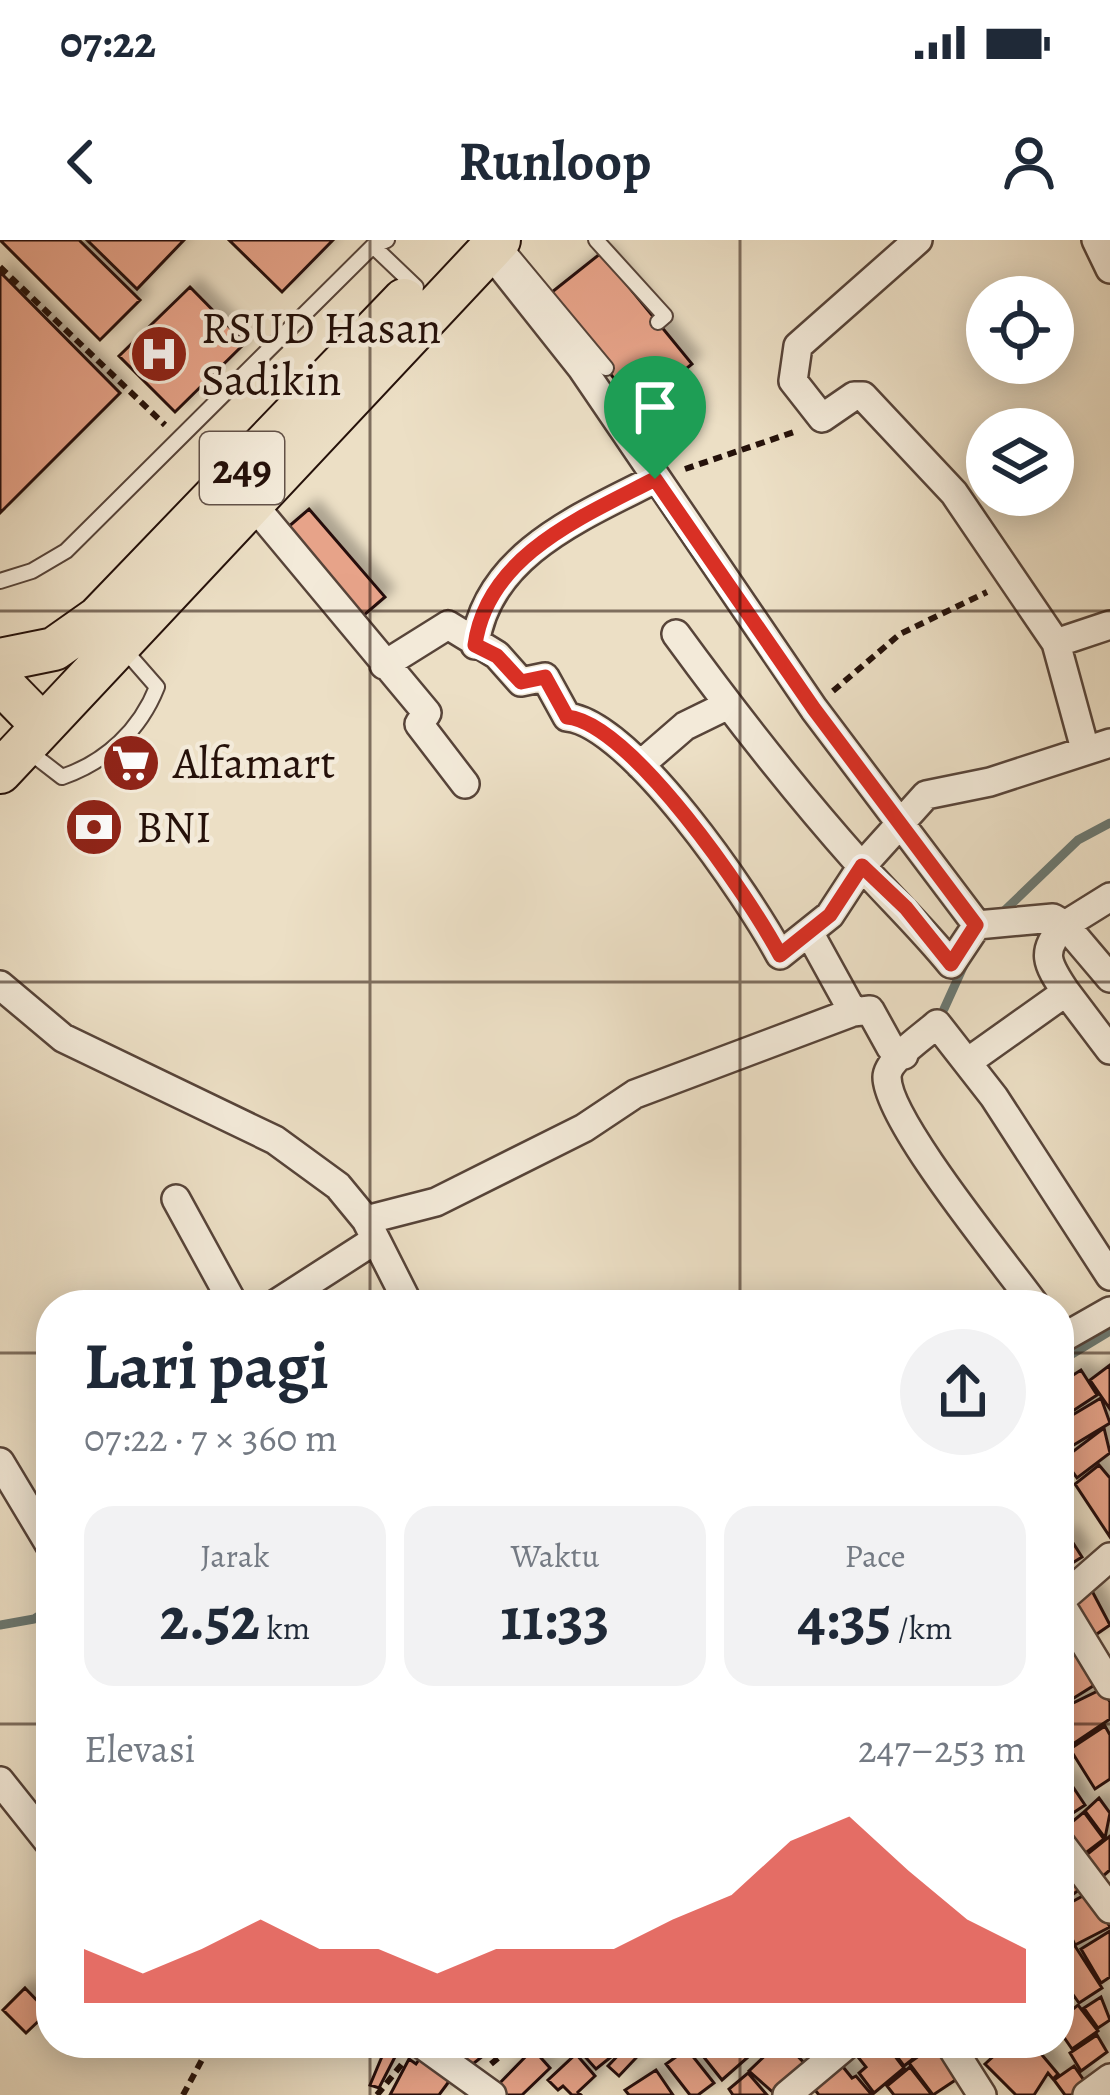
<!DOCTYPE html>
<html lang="id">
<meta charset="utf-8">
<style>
:root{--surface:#fff;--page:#f2f2f3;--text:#1f2937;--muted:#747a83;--accent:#d93025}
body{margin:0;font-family:Alegreya,serif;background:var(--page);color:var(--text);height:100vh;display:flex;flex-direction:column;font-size:45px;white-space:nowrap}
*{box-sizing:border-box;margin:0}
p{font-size:39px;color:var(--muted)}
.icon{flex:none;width:66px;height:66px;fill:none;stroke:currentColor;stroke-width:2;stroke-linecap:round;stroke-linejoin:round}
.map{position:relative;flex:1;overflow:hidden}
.panel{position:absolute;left:36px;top:1050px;width:1038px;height:768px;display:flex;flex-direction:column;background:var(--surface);border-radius:48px;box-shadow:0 6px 30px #0003}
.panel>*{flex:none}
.controls{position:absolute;left:966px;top:36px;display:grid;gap:24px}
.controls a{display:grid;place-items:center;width:108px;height:108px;border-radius:50%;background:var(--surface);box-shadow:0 6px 30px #0003;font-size:60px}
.pin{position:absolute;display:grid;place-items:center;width:102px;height:102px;color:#fff;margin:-123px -51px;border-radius:50% 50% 50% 0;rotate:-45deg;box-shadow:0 0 12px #0007}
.pin .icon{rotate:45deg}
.round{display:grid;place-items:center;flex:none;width:126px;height:126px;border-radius:63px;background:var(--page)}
.summary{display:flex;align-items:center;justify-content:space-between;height:204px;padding:0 48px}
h1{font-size:66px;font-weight:600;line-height:90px}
.figures{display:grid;grid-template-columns:repeat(3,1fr);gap:18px;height:204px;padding:12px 48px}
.figures div{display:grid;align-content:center;border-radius:30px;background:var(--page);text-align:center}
.figures b{font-size:60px;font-weight:600}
.figures small{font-size:33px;font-weight:400}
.figures p{font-size:33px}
.chart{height:336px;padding:24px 48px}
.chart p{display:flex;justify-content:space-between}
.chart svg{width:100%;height:216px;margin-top:12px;fill:var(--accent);opacity:.7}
.status{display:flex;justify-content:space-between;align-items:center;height:84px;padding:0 60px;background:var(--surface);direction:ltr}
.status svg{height:33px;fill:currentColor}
header{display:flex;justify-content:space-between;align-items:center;height:156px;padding:0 48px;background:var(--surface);font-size:54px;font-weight:600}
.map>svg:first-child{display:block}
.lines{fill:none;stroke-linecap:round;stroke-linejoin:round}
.stream{stroke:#6b7871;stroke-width:9}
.building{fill:#e7a389;stroke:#25110a;stroke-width:3;filter:url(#shadow)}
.lane-casing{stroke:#574439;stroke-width:18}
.street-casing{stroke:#574439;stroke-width:32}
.primary-casing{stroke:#25110a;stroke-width:46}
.path{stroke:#25110a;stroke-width:6;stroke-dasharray:9 6;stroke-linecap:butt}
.lane{stroke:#f3ead9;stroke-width:14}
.street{stroke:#f3ead9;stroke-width:27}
.primary{stroke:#ecdfc5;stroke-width:42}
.route-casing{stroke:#fff;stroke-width:24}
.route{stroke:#d93025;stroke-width:15}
.grid{fill:none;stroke:#25110a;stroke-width:3;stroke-opacity:0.55}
.labels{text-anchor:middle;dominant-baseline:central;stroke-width:9;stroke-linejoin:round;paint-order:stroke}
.shield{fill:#f3ead9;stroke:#635248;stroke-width:3}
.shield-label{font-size:42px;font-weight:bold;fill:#25110a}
.poi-label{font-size:45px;fill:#25110a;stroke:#f3ead9;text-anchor:start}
</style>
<div class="status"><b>07:22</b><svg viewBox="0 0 49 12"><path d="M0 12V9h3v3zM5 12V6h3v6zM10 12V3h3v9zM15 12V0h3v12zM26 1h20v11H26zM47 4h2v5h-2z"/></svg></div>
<header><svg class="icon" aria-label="back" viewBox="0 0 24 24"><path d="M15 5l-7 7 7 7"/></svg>Runloop<svg class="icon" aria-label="person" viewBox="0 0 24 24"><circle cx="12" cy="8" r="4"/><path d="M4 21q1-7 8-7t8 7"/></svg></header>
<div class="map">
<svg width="1110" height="1855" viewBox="0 0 1110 1855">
<defs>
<filter id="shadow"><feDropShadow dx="9" dy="-9" stdDeviation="6" flood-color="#0004"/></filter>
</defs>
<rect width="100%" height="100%" fill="#ecdfc5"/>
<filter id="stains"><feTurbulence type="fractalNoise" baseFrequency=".00167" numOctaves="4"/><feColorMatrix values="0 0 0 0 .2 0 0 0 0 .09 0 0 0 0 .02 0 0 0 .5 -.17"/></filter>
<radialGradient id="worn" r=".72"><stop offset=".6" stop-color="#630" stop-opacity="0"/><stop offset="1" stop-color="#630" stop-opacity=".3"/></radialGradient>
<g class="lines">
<path class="stream" d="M1002 673 1078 600 1110 583
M944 769 964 725
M1059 1122 1110 1091
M0 1385 34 1379 51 1368"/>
</g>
<path class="building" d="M0 0H79L140 60 100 100Z
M87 0H184L137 49Z
M229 0H333L282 52Z
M601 13 692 124 638 168 547 56Z
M0 32 120 153 0 273Z
M190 47 245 103 175 172 119 116Z
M309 269 385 357 356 382 280 294Z
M1110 1125V1169L1090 1140Z
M1081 1130 1097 1155 1059 1180V1144Z
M1101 1158 1110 1183 1067 1209 1059 1198V1183Z
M1104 1188 1110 1213 1077 1238 1063 1219Z
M1099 1225 1110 1238V1297L1075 1244Z
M1068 1295 1082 1317 1061 1330 1059 1300Z
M1091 1349 1110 1385 1088 1400 1068 1365Z
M1076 1402 1101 1441 1069 1461 1059 1449V1413Z
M1102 1449 1110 1462V1479L1061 1512 1059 1470Z
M1105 1486 1110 1495V1539L1095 1549 1070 1509Z
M1067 1538 1085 1565 1073 1573 1068 1566 1059 1573V1544Z
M1099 1558 1110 1573 1105 1598 1085 1571Z
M1084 1572 1104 1599 1079 1618 1061 1591Z
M1110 1596V1630L1096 1642 1080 1620Z
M1064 1621 1084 1646 1059 1665V1624Z
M1090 1652 1110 1687 1075 1705 1059 1669Z
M1110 1691V1737L1101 1743 1081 1709Z
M1073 1703 1102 1748 1079 1763 1059 1735V1713Z
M25 1748 48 1772 26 1793 3 1770Z
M1101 1757 1110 1780 1098 1788 1084 1768Z
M1078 1765 1098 1791 1072 1809 1059 1790V1780Z
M1097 1795 1107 1812 1081 1831 1070 1813Z
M439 1803H499L463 1832Z
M587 1803H608L616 1813 596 1829 579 1810Z
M621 1803H650L619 1836 608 1826 626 1807Z
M709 1803H764L722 1840 699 1811Z
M768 1803H785L808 1827 776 1855 749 1831 773 1808Z
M855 1803H885L904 1828 874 1853 859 1833 866 1827 850 1807Z
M887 1803H933L904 1826Z
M937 1803 966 1833 933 1855 909 1823Z
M1008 1803H1032L1058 1834 1053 1839 1048 1833 1034 1855H1016L985 1824Z
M386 1807 398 1811 379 1848 370 1845Z
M533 1809 550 1828 522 1855H498L493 1850Z
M687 1809 714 1843 698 1855H690L666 1824Z
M423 1814 453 1836 439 1855H390L409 1819 416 1824Z
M576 1814 595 1836 578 1852 581 1855H572L563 1846 558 1850 548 1840Z
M839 1822 852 1838 856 1836 872 1855H819L811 1845Z
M1074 1826 1090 1849 1082 1855H1065L1054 1840Z
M910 1827 932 1855H894L887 1846Z
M656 1830 673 1855H629L625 1850Z
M748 1833 767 1855H733L729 1849Z"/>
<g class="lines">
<g class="lane-casing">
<path id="lane" d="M596 0 665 76 658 82
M502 3 606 128
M373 6 416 47
M0 341 32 331 66 311 373 6 387 0
M27 510 62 537C106 522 140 490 157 447L122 407"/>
</g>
<g class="street-casing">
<path id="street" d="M918 0 798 106 793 141 822 178 854 156H863L954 253 1056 403
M1096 0 1110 29
M489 11 581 127 814 469 977 685 951 724C921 687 888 656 857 621 792 548 733 472 676 394
M251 262 427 473 419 484 465 544
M475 405C487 314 583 276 655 239
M384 425 448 385 497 415 521 442 545 437 567 477C631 483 749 657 780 715L830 675 862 626 926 555 990 542 1110 503
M1085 509 1056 403 1110 385
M640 525 685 486 728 465
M977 685 1053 678 1065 685 1110 657
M810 694 853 772
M0 745 63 798 275 900 338 946 366 980 409 1065
M1066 752 1110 810
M969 821 1066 752C1047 724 1039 711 1065 685L1110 738
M176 959 234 1065
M366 980 436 962 584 888 635 854 853 772 870 770 891 808 904 815
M274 1065 375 1000
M1035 1065C1005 1023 887 881 887 837 887 820 924 796 937 784L994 857 1110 1036
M1059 1100 1110 1071
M0 1222 51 1307
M1110 1317 1063 1358 1062 1366 1110 1445
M0 1541 51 1605
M1059 1601 1110 1669
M420 1803 492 1855
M949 1803 982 1855
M787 1855 849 1803
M1087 1855 1110 1838"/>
</g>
<g class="primary-casing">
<path id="primary" d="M0 420 54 409 98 378 404 60
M0 442 42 485
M0 532 499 0"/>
</g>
<path class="path" d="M0 27 165 185
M685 229 797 191
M833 451 900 394 987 352
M491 1824 516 1803
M183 1855 211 1803
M377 1855 402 1824"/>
<use href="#lane" class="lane"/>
<use href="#street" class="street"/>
<use href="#primary" class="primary"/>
</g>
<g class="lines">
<g class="route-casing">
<path id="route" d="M655 239 814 469 976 685 951 724 906 668 862 626 830 675 780 715C749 657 631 483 567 477L545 437 521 442 497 416 475 405C487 315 584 276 655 239Z"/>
</g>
<use href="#route" class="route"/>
</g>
<path class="grid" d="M370 0V1065M740 0V1065M0 371H1110M0 742H1110M0 1113H51M1059 1113H1110M0 1484H51M1059 1484H1110M370 1803V1855M740 1803V1855"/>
<defs>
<g id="hospital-disc" transform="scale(3)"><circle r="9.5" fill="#8f2418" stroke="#f3ead9"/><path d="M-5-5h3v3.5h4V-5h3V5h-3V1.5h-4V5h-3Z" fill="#fff"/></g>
<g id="supermarket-disc" transform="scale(3)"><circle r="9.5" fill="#8f2418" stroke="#f3ead9"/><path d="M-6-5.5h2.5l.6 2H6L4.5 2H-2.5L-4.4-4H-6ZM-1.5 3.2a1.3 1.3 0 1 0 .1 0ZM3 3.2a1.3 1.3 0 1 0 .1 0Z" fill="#fff"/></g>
<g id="bank-disc" transform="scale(3)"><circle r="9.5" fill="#8f2418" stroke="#f3ead9"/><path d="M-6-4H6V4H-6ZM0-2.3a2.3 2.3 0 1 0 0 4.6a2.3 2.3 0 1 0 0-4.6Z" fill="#fff"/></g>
</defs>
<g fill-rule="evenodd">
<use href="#hospital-disc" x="159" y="114"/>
<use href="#supermarket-disc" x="131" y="523"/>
<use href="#bank-disc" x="94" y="587"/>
</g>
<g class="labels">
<rect class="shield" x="200" y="192" width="84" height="72" rx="9"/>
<g class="shield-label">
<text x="242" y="228">249</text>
</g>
<g class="poi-label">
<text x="201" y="88">RSUD Hasan<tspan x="201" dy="52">Sadikin</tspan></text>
<text x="173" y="523">Alfamart</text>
<text x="136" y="587">BNI</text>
</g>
</g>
<rect width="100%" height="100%" filter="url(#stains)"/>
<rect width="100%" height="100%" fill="url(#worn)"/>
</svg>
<div class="controls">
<a><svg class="icon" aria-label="locate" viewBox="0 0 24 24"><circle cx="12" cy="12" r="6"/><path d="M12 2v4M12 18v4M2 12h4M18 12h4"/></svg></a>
<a><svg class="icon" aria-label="layers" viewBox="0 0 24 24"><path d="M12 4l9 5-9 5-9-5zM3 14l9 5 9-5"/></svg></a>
</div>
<div class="pin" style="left:655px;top:239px;background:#1e9e55"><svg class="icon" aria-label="arrive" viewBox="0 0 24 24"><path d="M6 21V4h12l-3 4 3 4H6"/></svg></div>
<section class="panel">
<div class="summary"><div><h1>Lari pagi</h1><p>07:22 · 7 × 360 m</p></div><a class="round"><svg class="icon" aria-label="share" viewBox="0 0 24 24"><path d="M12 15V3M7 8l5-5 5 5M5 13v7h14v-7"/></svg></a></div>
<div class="figures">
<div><p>Jarak</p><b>2.52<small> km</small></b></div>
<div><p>Waktu</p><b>11:33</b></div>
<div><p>Pace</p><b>4:35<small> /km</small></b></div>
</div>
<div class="chart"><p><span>Elevasi</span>247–253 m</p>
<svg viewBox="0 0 160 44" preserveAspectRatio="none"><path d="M0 44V33L10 38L20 33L30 27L40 33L50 33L60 38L70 33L80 33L90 33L100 27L110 22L120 11L130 6L140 17L150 27L160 33V44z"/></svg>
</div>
</section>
</div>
